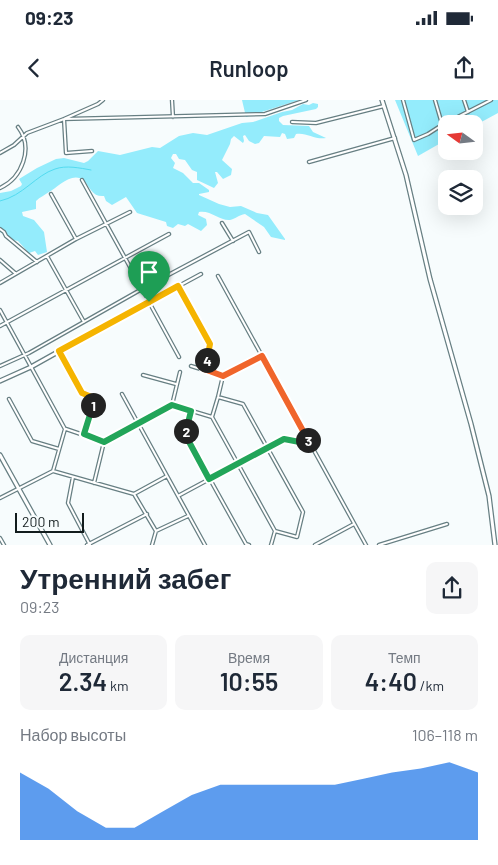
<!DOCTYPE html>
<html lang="ru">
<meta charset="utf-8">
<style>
:root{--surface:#fff;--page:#f6f6f7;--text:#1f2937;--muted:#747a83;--accent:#1a73e8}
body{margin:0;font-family:Barlow,sans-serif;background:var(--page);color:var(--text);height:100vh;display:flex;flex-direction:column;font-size:19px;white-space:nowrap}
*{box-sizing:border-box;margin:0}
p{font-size:16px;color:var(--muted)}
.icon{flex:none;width:28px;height:28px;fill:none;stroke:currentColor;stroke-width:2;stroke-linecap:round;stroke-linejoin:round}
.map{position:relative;height:445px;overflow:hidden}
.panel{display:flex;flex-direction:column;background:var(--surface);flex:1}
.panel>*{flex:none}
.needle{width:32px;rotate:285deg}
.controls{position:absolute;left:438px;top:15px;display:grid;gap:10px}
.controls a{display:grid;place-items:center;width:45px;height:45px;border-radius:10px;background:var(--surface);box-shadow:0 5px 20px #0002;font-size:25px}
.scale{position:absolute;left:15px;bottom:12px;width:69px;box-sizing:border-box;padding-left:5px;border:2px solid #121c1d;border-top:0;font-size:14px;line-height:18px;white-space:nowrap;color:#121c1d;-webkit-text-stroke:4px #f7fcfd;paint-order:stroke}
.pin{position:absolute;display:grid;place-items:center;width:42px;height:42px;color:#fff;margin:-51px -21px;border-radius:50% 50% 50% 0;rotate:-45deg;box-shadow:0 0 5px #0007}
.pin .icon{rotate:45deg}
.km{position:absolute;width:25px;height:25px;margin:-12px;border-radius:50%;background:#222;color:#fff;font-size:14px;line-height:25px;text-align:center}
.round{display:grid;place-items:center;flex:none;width:52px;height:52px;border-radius:10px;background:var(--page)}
.summary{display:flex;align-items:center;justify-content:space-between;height:85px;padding:0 20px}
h1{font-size:28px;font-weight:600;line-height:38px}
.metrics{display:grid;grid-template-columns:repeat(3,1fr);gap:8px;height:85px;padding:5px 20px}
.metrics div{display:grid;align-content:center;border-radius:10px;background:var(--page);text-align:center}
.metrics b{font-size:25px;font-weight:600}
.metrics small{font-size:14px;font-weight:400}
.metrics p{font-size:14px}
.chart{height:140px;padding:10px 20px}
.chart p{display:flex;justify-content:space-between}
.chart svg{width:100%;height:90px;margin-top:5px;fill:var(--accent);opacity:.7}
.status{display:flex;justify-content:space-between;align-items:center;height:35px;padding:0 25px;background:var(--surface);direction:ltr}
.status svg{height:14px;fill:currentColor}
header{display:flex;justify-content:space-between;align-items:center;height:65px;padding:0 20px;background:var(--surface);font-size:22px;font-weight:600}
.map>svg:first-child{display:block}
.green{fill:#94ecfc}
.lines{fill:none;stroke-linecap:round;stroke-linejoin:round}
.stream{stroke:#53dbf0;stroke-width:1}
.minor-casing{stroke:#677f83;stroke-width:4.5}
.tertiary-casing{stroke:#677f83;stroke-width:5.5}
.secondary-casing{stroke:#677f83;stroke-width:5.5}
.minor{stroke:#fff;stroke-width:2}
.tertiary{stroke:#fff;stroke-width:3}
.secondary{stroke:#fff;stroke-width:3}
.split-1-casing{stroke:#fff;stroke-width:10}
.split-2-casing{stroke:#fff;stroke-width:10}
.split-3-casing{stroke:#fff;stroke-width:10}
.split-4-casing{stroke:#fff;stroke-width:10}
.split-5-casing{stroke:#fff;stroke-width:10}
.split-1{stroke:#f5b400;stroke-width:6}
.split-2{stroke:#22a559;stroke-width:6}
.split-3{stroke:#22a559;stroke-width:6}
.split-4{stroke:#f0652b;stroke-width:6}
.split-5{stroke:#f5b400;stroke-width:6}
</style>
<div class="status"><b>09:23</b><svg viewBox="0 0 49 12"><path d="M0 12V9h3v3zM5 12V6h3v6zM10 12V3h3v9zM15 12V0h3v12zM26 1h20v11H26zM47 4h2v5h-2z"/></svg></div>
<header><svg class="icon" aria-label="back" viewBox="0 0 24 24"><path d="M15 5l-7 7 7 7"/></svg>Runloop<svg class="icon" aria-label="share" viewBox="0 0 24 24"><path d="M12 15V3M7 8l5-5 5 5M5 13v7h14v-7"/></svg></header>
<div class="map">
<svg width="498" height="445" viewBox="0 0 498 445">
<rect width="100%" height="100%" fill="#f7fcfd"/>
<path class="green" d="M242 0H299L246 17Z
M395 0H498V13L474 26V24H446V40L418 56Z
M313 3 318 4V7L316 9 283 16 279 18V21L283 25 309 26 313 32 326 38C315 40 306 32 296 34L294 38 287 39 285 34 282 33 280 37 264 36 259 43 255 44 249 41 245 35 243 36 244 41 243 43 234 36 231 39 230 44 222 60 232 69 231 75 223 79 217 72H215L218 83 214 88 197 80V72L192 70 185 60 179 59 176 54H173L171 58 175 63 173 68 183 73 193 83H199L209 90V92L199 94V95L219 104 230 107 241 106 257 113 268 115 285 139V140L271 137 264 127 245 114C239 115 235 119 230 120 220 121 211 110 199 112L198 115 206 119 207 125 201 131 188 124 185 126 178 124 173 128 167 126 166 122 137 113 126 97 112 105 106 101 104 96C92 97 91 88 84 81 73 70 57 88 49 92 45 95 40 97 36 101V109L22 112 23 116 34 120 44 132 47 152 38 155 35 151 29 153 18 141 13 140 0 132V93L11 91 21 86 22 84 19 79 37 68 56 59 64 58 84 63 88 61 98 51 120 55 152 47 160 48 179 36 193 33 207 35 242 23 253 22 282 12 292 10 303 4 309 5Z"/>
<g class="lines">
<path class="stream" d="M0 101C23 96 36 75 55 69 66 65 80 68 91 70"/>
<g class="minor-casing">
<path id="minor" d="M172 0 173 17
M403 0 414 40 428 34 442 25 491 0
M435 0 442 24
M464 0 468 12
M292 22 316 23 384 6
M92 51 66 53 64 19 265 14 306 0
M0 53 14 45 27 33 64 19 98 4 103 0
M309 62 395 38
M82 80 146 196
M0 88C22 78 34 48 18 27
M51 94 76 139
M222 123 233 141
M0 129 4 132 6 136 37 162
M47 156 84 222
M0 160 15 173
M218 176 366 445
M0 183 76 139 130 112
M178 186 210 244 204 269
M149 202 179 257
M0 210 65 329 53 371
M0 226 169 134
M90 234 201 174
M60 252 82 293 94 299 95 301 84 334
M0 266 29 253 142 189 249 132 259 152
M191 266 223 276
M143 275 176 284
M223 276 262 256
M122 294 205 445
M218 297 243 304 303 412 297 437 275 431
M9 299 32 341 59 349
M172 305 212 317 275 431 271 445
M172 305 180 272
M191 311 185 333 187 338 246 444 249 445
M212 317 218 297 223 276
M66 329 104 342 94 383
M104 342 172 305
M53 371 134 394
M73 377 68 403 90 445
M134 394 156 431
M134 394 167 376
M178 396 284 339 310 344
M0 398 53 371
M156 431 188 416
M0 438 4 445
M87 445 147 414
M152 445 156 431
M315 445 354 424
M379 445 447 424"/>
</g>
<g class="tertiary-casing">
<path id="tertiary" d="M382 0 406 75 430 179 471 324 489 396 495 445
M0 281 31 267 90 234"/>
</g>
<g class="secondary-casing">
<path id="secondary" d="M0 355 50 445"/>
</g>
<use href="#minor" class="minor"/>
<use href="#tertiary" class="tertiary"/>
<use href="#secondary" class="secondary"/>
</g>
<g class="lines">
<g class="split-1-casing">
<path id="split-1" d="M93 305 95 301 94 298 82 293 59 251 149 202"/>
</g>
<g class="split-2-casing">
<path id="split-2" d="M93 305 84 334 104 342 172 305 191 311 186 331"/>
</g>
<g class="split-3-casing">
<path id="split-3" d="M186 331 187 338 209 379 284 339 310 344 308 340"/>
</g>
<g class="split-4-casing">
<path id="split-4" d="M207 260 204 269 223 276 262 256 308 340"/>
</g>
<g class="split-5-casing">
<path id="split-5" d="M149 202 178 186 210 244 207 260"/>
</g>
<use href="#split-1" class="split-1"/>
<use href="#split-2" class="split-2"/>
<use href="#split-3" class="split-3"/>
<use href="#split-4" class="split-4"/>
<use href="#split-5" class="split-5"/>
</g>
</svg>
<div class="controls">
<a><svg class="needle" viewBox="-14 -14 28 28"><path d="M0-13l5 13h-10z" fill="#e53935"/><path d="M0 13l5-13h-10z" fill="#747a83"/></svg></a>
<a><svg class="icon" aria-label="layers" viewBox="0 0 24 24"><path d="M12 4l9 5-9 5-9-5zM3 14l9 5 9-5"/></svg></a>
</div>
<div class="scale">200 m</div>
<div class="pin" style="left:149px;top:202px;background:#1e9e55"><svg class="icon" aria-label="arrive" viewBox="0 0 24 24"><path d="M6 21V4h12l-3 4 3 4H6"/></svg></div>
<b class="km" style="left:93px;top:305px">1</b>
<b class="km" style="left:186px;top:331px">2</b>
<b class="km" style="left:308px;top:340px">3</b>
<b class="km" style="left:207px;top:260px">4</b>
</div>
<section class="panel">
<div class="summary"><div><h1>Утренний забег</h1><p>09:23</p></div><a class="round"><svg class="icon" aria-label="share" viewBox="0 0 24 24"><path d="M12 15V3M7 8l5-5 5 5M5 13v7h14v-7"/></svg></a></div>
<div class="metrics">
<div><p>Дистанция</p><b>2.34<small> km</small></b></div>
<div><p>Время</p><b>10:55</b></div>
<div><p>Темп</p><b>4:40<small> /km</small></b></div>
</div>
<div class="chart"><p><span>Набор высоты</span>106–118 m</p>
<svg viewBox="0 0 160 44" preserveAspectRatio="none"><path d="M0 44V11L10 19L20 30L30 38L40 38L50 30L60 22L70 17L80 17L90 17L100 17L110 17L120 14L130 11L140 9L150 6L160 11V44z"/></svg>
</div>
</section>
